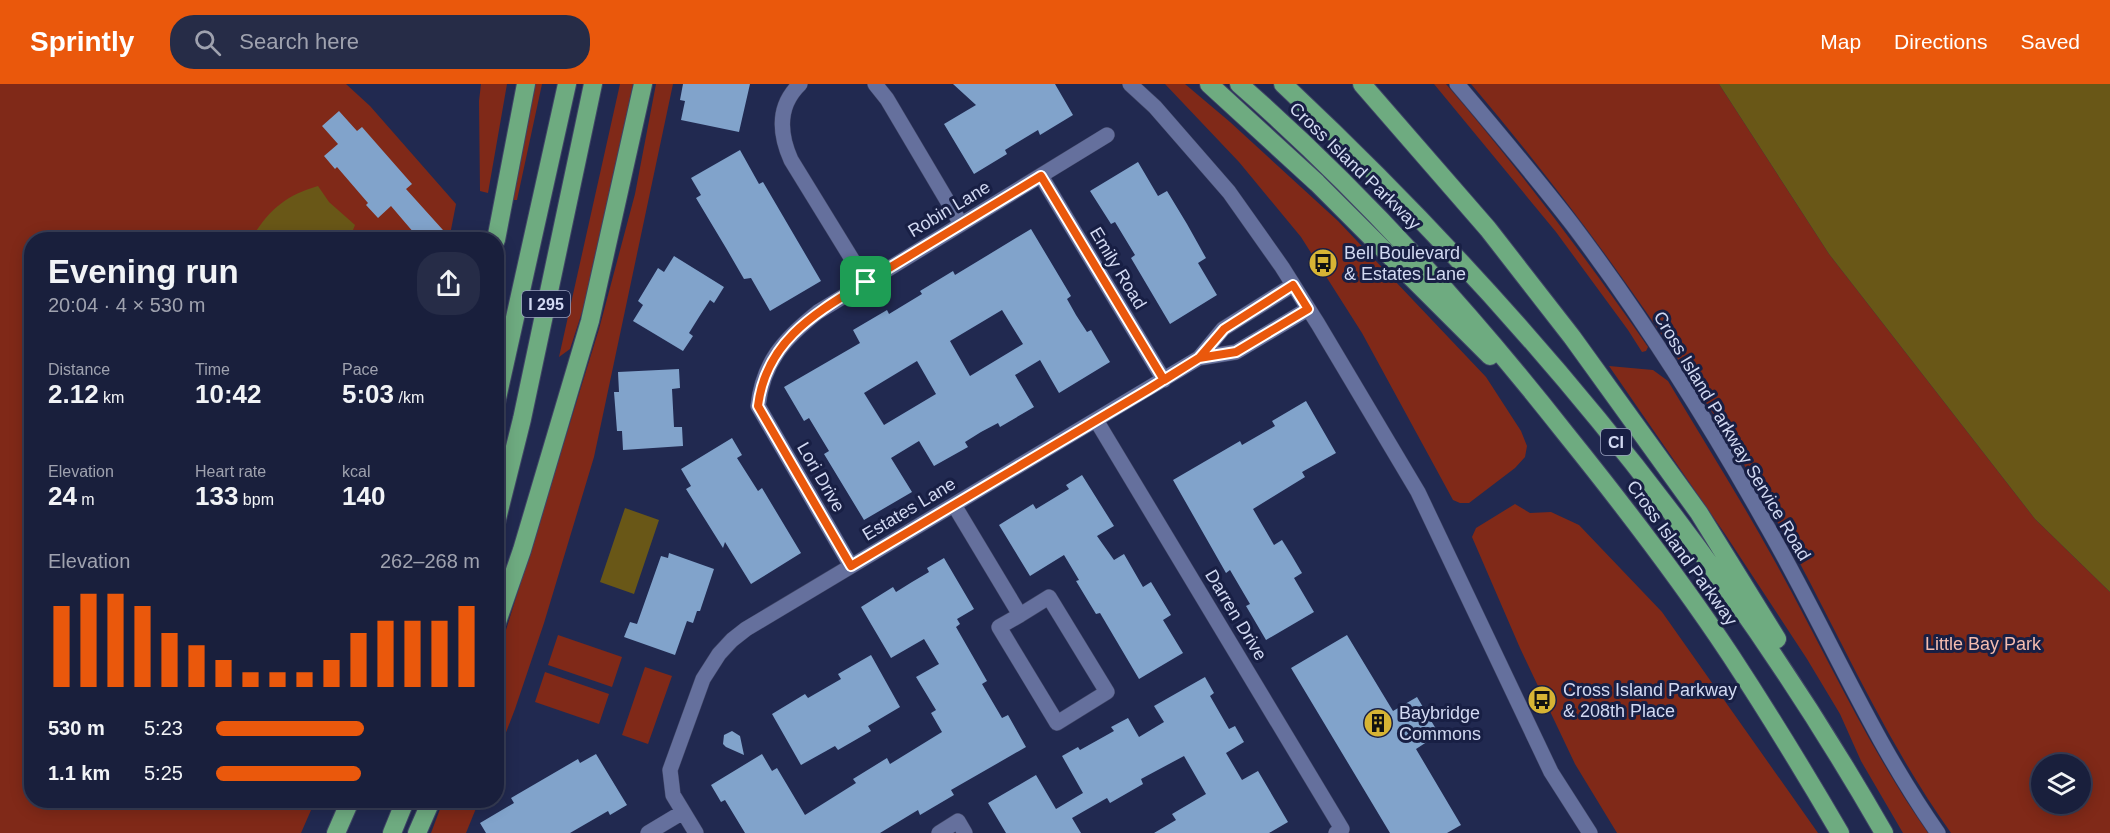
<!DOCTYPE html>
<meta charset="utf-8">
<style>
:root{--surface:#191f3c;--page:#262c47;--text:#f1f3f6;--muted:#9fa2af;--line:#373d56;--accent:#ea580c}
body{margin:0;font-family:Helvetica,sans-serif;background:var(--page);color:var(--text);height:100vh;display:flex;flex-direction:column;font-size:22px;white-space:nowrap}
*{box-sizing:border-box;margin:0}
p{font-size:20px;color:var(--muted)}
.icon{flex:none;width:33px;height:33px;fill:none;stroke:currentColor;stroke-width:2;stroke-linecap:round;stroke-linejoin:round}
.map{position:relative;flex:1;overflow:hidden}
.panel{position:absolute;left:24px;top:148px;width:480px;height:576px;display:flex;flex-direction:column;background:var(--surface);border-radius:24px;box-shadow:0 3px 15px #0003,0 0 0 2px var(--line)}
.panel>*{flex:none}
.buttons{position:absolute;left:2031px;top:670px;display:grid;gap:12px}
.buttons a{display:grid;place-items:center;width:60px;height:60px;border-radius:50%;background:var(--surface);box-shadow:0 3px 15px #0003,0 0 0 2px var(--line);font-size:30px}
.pin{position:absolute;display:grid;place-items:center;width:51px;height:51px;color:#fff;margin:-26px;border-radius:12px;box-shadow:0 3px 9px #0006}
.round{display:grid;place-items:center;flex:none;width:63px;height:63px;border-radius:24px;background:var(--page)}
.overview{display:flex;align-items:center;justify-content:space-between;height:102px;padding:0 24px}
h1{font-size:33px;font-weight:600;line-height:45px}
.metrics{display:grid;grid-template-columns:repeat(3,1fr);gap:9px;height:102px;padding:6px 24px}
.metrics div{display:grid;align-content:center}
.metrics b{font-size:26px;font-weight:600}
.metrics small{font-size:16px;font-weight:400}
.metrics p{font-size:16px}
.chart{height:168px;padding:12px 24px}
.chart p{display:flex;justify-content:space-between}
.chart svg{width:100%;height:108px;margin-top:6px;stroke:var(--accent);stroke-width:6}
ul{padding:0 24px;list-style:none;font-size:20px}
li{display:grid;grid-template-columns:96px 72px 1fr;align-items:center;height:45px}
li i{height:15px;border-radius:8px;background:var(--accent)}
header{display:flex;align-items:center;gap:36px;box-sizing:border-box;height:84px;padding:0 30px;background:var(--accent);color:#fff}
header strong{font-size:28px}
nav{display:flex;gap:33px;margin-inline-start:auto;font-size:21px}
.search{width:420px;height:54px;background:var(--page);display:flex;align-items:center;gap:15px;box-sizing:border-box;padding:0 21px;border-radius:24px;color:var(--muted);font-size:22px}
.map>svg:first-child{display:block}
.green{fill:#802918;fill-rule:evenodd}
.water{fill:#695717}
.building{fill:#81a3cb;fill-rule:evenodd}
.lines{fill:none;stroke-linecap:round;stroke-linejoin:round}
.minor-casing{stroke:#3f4465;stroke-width:16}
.highway-casing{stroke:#3f4465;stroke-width:20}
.minor{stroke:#65709d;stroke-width:15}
.highway{stroke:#6eab80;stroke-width:18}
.route-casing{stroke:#fff;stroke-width:12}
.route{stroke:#ea580c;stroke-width:8}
.labels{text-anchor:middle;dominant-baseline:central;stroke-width:6;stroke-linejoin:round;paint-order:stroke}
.shield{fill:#181f44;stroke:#9aa1be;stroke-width:1.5}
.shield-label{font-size:16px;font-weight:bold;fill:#d2d9f2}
.street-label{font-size:18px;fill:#d2d9f2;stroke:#181f44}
.poi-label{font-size:18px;fill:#d2d9f2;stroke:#181f44;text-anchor:start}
.park-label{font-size:18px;fill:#f4bcaf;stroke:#181f44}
</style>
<header>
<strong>Sprintly</strong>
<div class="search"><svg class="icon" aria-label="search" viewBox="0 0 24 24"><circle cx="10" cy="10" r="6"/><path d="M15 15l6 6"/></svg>Search here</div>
<nav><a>Map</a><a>Directions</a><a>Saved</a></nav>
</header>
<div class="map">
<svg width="2110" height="749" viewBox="0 0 2110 749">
<rect width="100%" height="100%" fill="#212950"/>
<path class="green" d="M0 0H346L370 22 456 120 449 156H32V717H315L301 749H0Z
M481 0H507L488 109 480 107 479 17Z
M535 0H542L517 116H513Z
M620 0H633L607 133 586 216 570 265 559 273Z
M656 0H673L594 373 544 539 515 625 497 672V575L599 245 635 110Z
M1165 0H1185L1230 38 1338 137 1486 293 1521 347 1527 362 1525 373 1515 384 1469 419H1460L1453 416 1362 249 1301 153 1239 78Z
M1434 0H1446C1518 84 1585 172 1648 263L1646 267 1642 268 1628 246 1556 148Z
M1471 0H1719L1829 170 2035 435 2110 508V749H1951C1879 648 1832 533 1770 425 1683 272 1585 135 1471 0ZM2042 681H2080V720H2042Z
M1609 282 1653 286 1668 297C1703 356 1740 414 1773 474 1824 566 1867 662 1928 749H1903L1861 677 1840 630 1807 575 1725 450Z
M1515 420 1530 429 1551 428 1579 441 1662 528 1818 749H1617L1575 680 1520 564 1472 453 1476 444Z
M558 551 622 573 612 603 548 581Z
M645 583 672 592 648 660 622 651Z
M545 588 609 610 599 640 535 618Z
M443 717H479L466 749H431Z"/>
<path class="water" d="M1719 0H2110V508L2035 435 1829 170Z
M318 102 329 118 355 141 349 156H251C267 127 286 111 318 102Z
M625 424 659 436 634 510 600 498Z"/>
<path class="building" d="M683 0H750L739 48 681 36 685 17 680 16Z
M953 0H1055L1073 31 1040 51 1038 46 1005 66 1007 70 974 90 944 40 976 21Z
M339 27 357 47 362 43 383 67 412 100 406 105 452 156H420L391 122 378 134 366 121 368 119 337 83 335 85 324 72 338 60 322 42Z
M740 66 759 100 763 98 821 197 770 227 751 194 744 195 726 164 696 114 701 111 691 94Z
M1138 78 1158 112 1167 107 1187 140 1206 174 1198 179 1217 211 1170 240 1131 174 1135 171 1115 138 1111 140 1090 107Z
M1031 145 1071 212 1067 215 1076 231 1087 248 1091 246 1110 278 1059 309 1040 276 1015 291 1034 323 1000 343 998 339 981 348 965 358 968 363 934 382 919 357 891 374 912 408 864 436 824 370 829 367 809 334 804 337 784 303 860 259 853 246 887 226 889 230 922 210 920 207 953 187 955 191ZM1002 226 1023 260 970 292 950 257ZM917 277 936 310 884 341 864 309Z
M674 172 724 203 714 219 710 216 699 233 689 249 693 252 683 267 633 237 643 221 638 217 658 184 664 188Z
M679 285 680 304 672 305 674 343H682L683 362 623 366 622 347H617L614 308H619L618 288Z
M1306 317 1336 369 1302 388 1305 393 1253 425 1274 461 1282 456 1292 472 1302 489 1294 494 1314 528 1266 556 1246 522 1250 520 1230 486 1226 489 1173 396 1240 357 1242 361 1275 342 1272 337Z
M732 354 742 371 737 374 758 407 762 404 801 469 751 500 725 458 723 464 686 405 691 402 681 385Z
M1082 391 1114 442 1097 452 1114 476 1124 470 1143 503 1151 498 1171 531 1163 536 1183 569 1139 595 1100 529 1096 530 1076 497 1079 496 1064 471 1030 492 999 441 1033 420 1036 425 1069 405 1066 401Z
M669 469 714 485 700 527H697L693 539 687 537 675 571 624 553 630 538 637 540 661 472 668 474Z
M944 474 974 525 957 535 960 540 956 543 987 597 982 600 1002 634 1008 631 1026 663 951 706 954 711 920 731 918 726 880 749H745L725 716 721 718 711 701 762 670 772 687 777 684 805 731 856 699 853 695 887 674 890 680 942 648 931 629 936 626 916 593 939 580 924 555 891 574 861 523 893 503 896 508 912 498 929 488 927 484Z
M1347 551 1393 627 1417 613 1439 650 1416 665 1461 741 1447 749H1390L1291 584Z
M871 571 900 623 868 642 871 647 838 666 835 662 801 681 772 630 805 610 808 614 841 595 838 590Z
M1205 593 1214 609 1210 612 1229 645 1235 642 1244 658 1226 669 1242 696 1258 687 1288 738 1269 749H1154L1176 736 1172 730 1206 710 1184 672 1141 695 1143 700 1110 719 1107 714 1072 734 1081 749H1006L988 719 1036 691 1056 725 1083 709 1062 672 1078 663 1080 666 1114 647 1111 643 1128 634 1139 653 1164 638 1154 622Z
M732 647 740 652 744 671 726 663 723 660 724 651Z
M596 670 627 721 610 731 608 727 570 749H486L480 739 514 719 511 714 578 675 580 679Z"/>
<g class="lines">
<g class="minor-casing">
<path id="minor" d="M800 0C777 22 779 49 791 76L866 198
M875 0 887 15 961 140
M1130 0 1155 23 1229 108 1282 183 1318 240 1418 408 1551 688 1590 749
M1457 0C1496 46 1535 92 1572 140 1643 234 1706 334 1764 437 1824 540 1869 651 1938 749
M1041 92 1164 296
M1199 274 1236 268 1308 225
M1096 336 1342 745 1336 749
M954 421 1020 531 1049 513 1107 608 1057 639 999 543 1020 531
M851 482 758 322C763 278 784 255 818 228L1107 51
M648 749 683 728
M696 749 673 711 670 686 703 595 719 570 732 556 746 545 1199 274 1223 245 1293 201
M939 749 958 737 965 749"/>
</g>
<g class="highway-casing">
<path id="highway" d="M1209 0 1317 99 1490 272
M1239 0C1360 106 1467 224 1566 350 1624 422 1680 495 1731 572 1769 630 1805 689 1840 749
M1283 0C1517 219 1724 470 1884 749
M1362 0 1488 145 1572 253 1699 429 1777 555
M496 156 526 0
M496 319 567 0
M496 439 522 335 593 0
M496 541 522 466 590 237 643 0
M336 749 350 717
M392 749 405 717
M417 749 431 717"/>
</g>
<use href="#minor" class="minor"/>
<use href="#highway" class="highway"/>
</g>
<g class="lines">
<g class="route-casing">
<path id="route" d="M866 198C814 230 766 257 758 322L851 482 1149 305 1199 274 1236 268 1308 225 1293 201 1224 245 1199 274 1164 296 1041 92 866 198"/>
</g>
<use href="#route" class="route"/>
</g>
<defs>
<g id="bus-disc" transform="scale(1.5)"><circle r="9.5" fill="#d7b434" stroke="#181f44"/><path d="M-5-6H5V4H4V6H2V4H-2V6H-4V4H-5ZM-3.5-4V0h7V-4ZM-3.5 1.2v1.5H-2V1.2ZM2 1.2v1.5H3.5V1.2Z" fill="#111"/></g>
<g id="building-disc" transform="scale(1.5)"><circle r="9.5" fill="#d7b434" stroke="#181f44"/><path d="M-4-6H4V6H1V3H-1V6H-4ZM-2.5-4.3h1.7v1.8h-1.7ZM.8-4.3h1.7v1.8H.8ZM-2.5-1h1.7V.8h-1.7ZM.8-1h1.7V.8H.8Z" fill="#111"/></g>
</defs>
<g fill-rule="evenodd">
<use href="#bus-disc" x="1323" y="179"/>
<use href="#bus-disc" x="1542" y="616"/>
<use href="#building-disc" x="1378" y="639"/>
</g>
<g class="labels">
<g class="shield">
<rect x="522" y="207" width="48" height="26" rx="4.5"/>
<rect x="1601" y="345" width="30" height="26" rx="4.5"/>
</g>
<g class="shield-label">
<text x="546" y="220">I 295</text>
<text x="1616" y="358">CI</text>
</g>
<g class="street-label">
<text transform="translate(1355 82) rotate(44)">Cross Island Parkway</text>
<text transform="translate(949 125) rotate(-31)">Robin Lane</text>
<text transform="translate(1118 184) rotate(59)">Emily Road</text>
<text transform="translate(1732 352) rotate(59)">Cross Island Parkway Service Road</text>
<text transform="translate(821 393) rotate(60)">Lori Drive</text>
<text transform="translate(909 425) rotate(-31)">Estates Lane</text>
<text transform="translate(1682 469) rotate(54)">Cross Island Parkway</text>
<text transform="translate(1236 531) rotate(59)">Darren Drive</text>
</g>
<g class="poi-label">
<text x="1344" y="169">Bell Boulevard<tspan x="1344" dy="21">&amp; Estates Lane</tspan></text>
<text x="1563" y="606">Cross Island Parkway<tspan x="1563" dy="21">&amp; 208th Place</tspan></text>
<text x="1399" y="629">Baybridge<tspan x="1399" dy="21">Commons</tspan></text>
</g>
<g class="park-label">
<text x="1983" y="560">Little Bay Park</text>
</g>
</g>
</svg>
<div class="buttons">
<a><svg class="icon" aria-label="layers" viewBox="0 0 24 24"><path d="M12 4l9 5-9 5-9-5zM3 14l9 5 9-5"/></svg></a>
</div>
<div class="pin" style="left:866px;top:198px;background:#1e9e55"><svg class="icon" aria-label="arrive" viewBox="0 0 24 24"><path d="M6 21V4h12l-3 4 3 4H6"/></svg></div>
<section class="panel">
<div class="overview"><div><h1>Evening run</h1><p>20:04 · 4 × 530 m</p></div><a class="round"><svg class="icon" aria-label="share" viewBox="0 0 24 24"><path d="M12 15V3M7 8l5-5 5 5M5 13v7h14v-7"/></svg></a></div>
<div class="metrics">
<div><p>Distance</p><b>2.12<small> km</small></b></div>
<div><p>Time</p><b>10:42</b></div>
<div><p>Pace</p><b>5:03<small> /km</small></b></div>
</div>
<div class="metrics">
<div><p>Elevation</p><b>24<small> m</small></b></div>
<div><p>Heart rate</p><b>133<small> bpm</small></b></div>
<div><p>kcal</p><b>140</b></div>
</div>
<div class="chart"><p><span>Elevation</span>262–268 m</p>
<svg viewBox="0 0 160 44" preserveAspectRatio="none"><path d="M5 44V11M15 44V6M25 44V6M35 44V11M45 44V22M55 44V27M65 44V33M75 44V38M85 44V38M95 44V38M105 44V33M115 44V22M125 44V17M135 44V17M145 44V17M155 44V11"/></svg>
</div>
<ul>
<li><b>530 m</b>5:23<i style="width:56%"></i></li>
<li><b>1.1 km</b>5:25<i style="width:55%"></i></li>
</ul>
</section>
</div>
